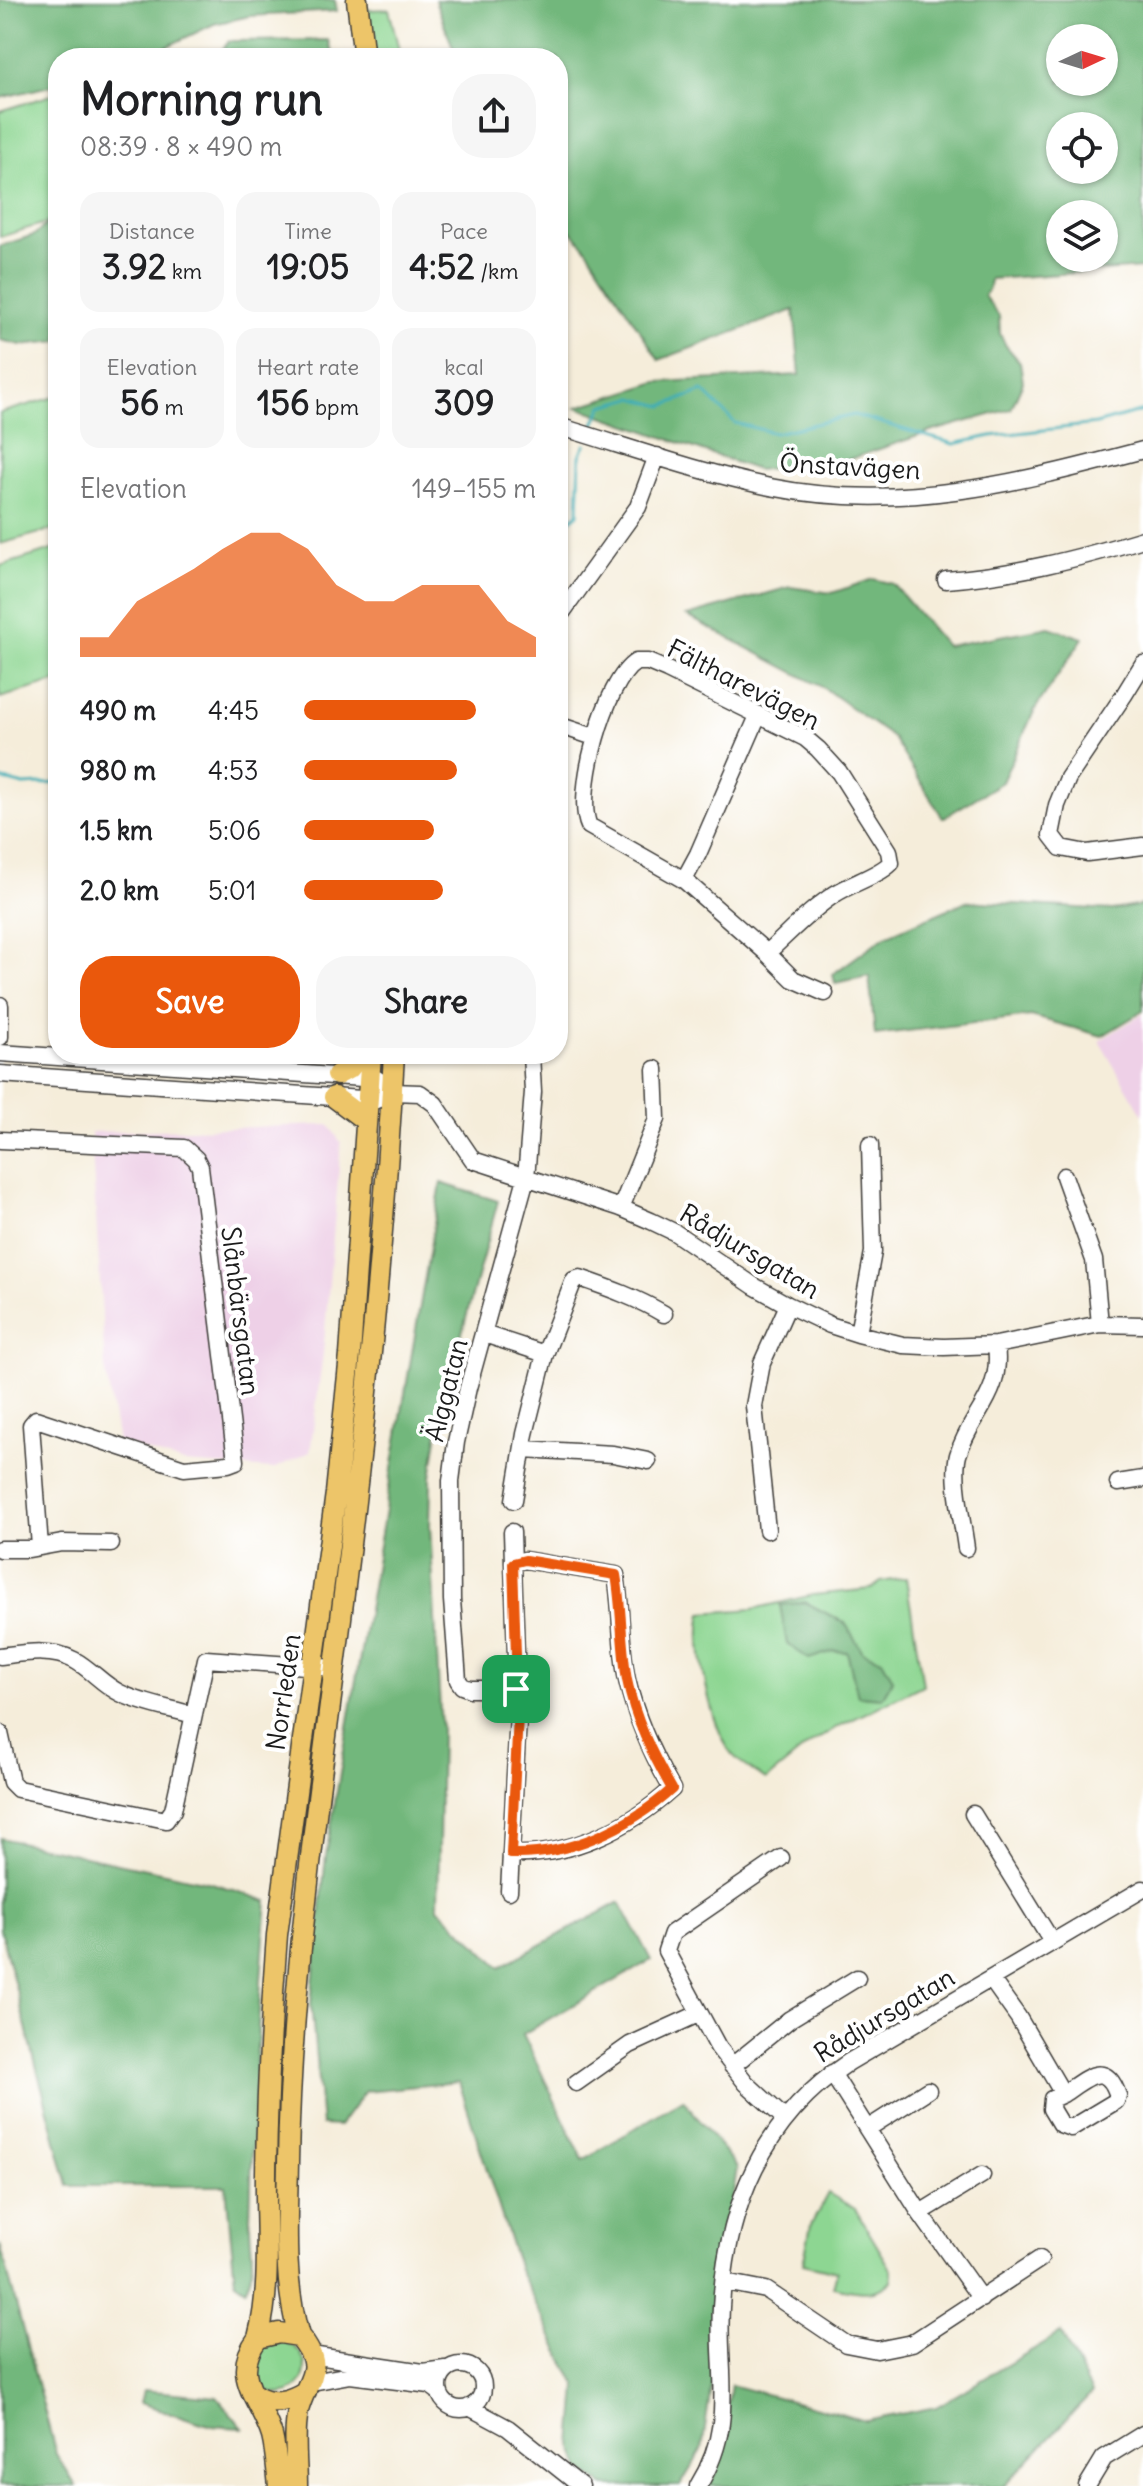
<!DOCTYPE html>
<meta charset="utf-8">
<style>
:root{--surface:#fff;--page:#f6f6f6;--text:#202124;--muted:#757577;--accent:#ea580c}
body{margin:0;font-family:Delius,sans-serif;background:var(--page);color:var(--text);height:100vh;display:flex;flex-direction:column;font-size:30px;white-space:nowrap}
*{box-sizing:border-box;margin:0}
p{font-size:26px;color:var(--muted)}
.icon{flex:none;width:44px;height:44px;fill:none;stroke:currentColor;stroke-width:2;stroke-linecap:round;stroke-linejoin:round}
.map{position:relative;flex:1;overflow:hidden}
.sheet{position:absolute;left:48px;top:48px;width:520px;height:1016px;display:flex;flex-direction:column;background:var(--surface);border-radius:32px;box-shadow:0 2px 6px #0004}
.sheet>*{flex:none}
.needle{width:52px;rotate:86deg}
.tools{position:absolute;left:1046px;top:24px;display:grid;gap:16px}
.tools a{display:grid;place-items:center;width:72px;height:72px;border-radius:50%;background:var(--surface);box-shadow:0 2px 6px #0004;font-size:40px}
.pin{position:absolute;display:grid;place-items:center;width:68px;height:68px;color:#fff;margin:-34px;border-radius:16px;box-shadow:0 4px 12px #0006}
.round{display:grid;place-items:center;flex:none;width:84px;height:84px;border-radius:32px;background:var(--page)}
.head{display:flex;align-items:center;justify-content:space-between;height:136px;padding:0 32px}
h1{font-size:44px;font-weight:800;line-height:60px}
.metrics{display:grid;grid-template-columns:repeat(3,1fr);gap:12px;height:136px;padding:8px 32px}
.metrics div{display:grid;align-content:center;border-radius:20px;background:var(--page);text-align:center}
.metrics b{font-size:34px;font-weight:800}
.metrics small{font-size:22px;font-weight:400}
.metrics p{font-size:22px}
.chart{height:224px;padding:16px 32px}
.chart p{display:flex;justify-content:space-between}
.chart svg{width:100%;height:144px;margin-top:8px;fill:var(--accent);opacity:.7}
.primary-button{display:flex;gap:16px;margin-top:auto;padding:16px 32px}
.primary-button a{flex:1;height:92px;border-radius:32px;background:var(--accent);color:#fff;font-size:32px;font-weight:800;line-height:92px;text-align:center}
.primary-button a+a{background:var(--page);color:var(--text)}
ul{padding:0 32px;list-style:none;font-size:26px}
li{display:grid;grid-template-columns:128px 96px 1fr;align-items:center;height:60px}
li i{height:20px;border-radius:10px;background:var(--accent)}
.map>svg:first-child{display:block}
.built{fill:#eed0e7}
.green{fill:#8dd692;stroke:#547957;stroke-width:2}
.forest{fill:#72b77c;stroke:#476a4c;stroke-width:2;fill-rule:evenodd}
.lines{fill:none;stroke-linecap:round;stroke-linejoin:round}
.stream{stroke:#3cadb6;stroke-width:3}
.minor-casing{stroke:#3d3b38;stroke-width:19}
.major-casing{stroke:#3d3b38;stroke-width:23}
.minor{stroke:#fff;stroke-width:16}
.major{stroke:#edc569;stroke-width:20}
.route-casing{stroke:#fff;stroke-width:16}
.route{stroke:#ea580c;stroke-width:10}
.labels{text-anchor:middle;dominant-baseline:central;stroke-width:8;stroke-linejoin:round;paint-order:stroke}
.street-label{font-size:26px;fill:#1c1c1c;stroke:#fff}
</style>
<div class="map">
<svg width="1143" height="2486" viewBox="0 0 1143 2486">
<rect width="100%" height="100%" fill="#fff"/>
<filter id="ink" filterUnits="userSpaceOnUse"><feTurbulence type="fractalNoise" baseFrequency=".0125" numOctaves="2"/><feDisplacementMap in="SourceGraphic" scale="16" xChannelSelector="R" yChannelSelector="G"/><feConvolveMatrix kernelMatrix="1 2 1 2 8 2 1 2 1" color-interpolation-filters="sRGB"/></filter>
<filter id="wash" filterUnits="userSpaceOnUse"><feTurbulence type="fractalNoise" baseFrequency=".006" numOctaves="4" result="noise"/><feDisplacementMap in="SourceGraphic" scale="32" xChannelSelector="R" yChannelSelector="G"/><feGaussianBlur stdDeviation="1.8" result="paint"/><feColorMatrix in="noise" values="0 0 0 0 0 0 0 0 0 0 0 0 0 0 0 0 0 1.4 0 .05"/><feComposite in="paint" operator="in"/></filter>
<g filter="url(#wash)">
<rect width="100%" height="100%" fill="#f5edda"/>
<path class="built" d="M1143 1014V1115L1099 1041Z
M329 1125 341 1143 323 1353 310 1452 273 1469 184 1463 118 1442 105 1367 91 1132Z"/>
<path class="green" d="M389 9 401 58H373L367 10Z
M58 93V219L0 237V111Z
M58 396V528L0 544V413Z
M58 548V681L0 698V566Z
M906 1578 923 1685 837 1727 806 1747 766 1780C755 1772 739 1763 731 1753 711 1725 694 1647 702 1613L753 1609 813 1595 871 1589 881 1582Z
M828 2193 855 2209 891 2269 892 2281C875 2298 854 2291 833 2287L837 2272 803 2264 811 2225Z
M253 2368a26 26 0 1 1 52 0a26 26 0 1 1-52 0Z"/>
<path class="forest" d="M0 0H335L337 11 250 16 214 24 143 58H58V84L0 98Z
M435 0H1143V268L990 279 989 288 984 296 999 316 1000 334 1006 346 1020 362 1023 382 1011 409 930 432 847 460 757 470 577 407 657 382 800 375 794 310 659 360 587 249 558 216V58H457ZM1060 38H1104V82H1060ZM1060 126H1104V170H1060ZM1060 214H1104V258H1060Z
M328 40 334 58H216L229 41Z
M58 215V341L21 345 0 340V246L34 235Z
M873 579 893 584 946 646 1049 627 1083 638 1035 709 1002 782 943 818 893 738 824 688 687 616 790 587 832 593Z
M967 901 1112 910 1143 905V1011L1102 1036 1031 1016 875 1035 869 976 835 983 833 974 885 936Z
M441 1183 498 1201 441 1410 431 1477 430 1526 441 1728 438 1908 500 1967 620 1902 651 1960 523 2034 583 2160 683 2099 737 2168 718 2291 713 2373 702 2450 680 2486H603L582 2470 572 2445 577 2387 519 2270 459 2082 365 2091 339 2126 322 2125 311 2003 326 1855Z
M805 1602 845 1623 863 1652 882 1660 893 1679 882 1698 858 1696 847 1652 834 1651 809 1659 787 1644 780 1605Z
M0 1838 212 1883 267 1901C258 2007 253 2112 250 2218 249 2242 258 2269 245 2289L235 2282 226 2186H68L0 1929Z
M0 2244 56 2454 76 2486H0Z
M1061 2333 1092 2393 1004 2486H708L716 2474 731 2385 866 2421 936 2407Z
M143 2390 217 2397 243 2428 211 2426 140 2403Z"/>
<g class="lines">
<path class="stream" d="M593 426 603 406 633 398 663 406 703 391 735 423 775 433 854 415 954 444 991 436 1096 424 1143 411
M558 530 578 514 580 456 585 445
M0 779 24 785 58 783"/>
</g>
</g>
<g filter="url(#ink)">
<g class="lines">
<g class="minor-casing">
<path id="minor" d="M558 426C628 447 698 472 770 487 900 513 1018 483 1143 450
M946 580C1014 575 1077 559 1143 539
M558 618 638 507 657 456
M636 662H648L667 670 805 738 818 749 839 772 889 851 891 863C878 876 852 883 835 894 810 910 789 933 767 953L684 880 589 826C574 795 605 680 636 662Z
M1143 664 1124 695 1068 778 1057 805 1051 835 1061 848 1087 853 1143 846
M558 725 594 737
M684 880 698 854 758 716
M767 953 793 979 825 993
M0 1005V1037
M0 1053 377 1079 392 1092
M0 1074 376 1100 392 1092 420 1093 435 1104 473 1160 621 1208 651 1221 674 1232 754 1286 788 1305 830 1325 858 1334 903 1345 944 1347 996 1345 1100 1324 1143 1325
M0 1140 184 1148 196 1159 200 1167 236 1461 228 1464 184 1468 36 1419 31 1425 40 1547
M1064 1176 1094 1260 1100 1324
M621 1208 657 1119 655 1069
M484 1334 545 1354
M858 1334 873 1252 870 1145
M523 1449 613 1454 648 1461
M1118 1483 1143 1479
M514 1500 525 1434 545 1354 574 1280 580 1278C609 1288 637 1298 664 1314
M767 1530 754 1406 762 1363 788 1305
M512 1532 513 1563
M966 1548C963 1523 952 1478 958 1455 971 1412 1003 1396 996 1345
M0 1549H29L62 1543 111 1544
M525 1560 616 1575C622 1610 620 1646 627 1680 636 1720 652 1754 672 1789 629 1828 569 1857 511 1854L518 1716 513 1563Z
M0 1656C24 1653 52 1648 74 1660 91 1669 103 1685 120 1693 142 1704 169 1708 193 1715
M516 1689H470L462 1686 458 1680 452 1600 451 1481 456 1442 468 1388 526 1178 533 1092 531 1054
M0 1733 11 1782 18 1789 166 1820 173 1810 206 1659 334 1668
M973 1814 1052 1942
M781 1858 672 1933 666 1951 718 2047 746 2083 784 2118
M509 1891 511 1854
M991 1979 1018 2017 1063 2094 1052 2099 1051 2109 1060 2124 1071 2128 1116 2101 1118 2096C1106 2058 1086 2079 1063 2094
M732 2066 790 2019 857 1978
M832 2073 920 2213 981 2299
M576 2083 630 2045 698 2014
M867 2129 928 2090
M920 2213 982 2175
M725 2282 766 2290 846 2344 877 2350 912 2343 1040 2259
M311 2355 423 2372 445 2369
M439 2387a22 22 0 1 1 44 0a22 22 0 1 1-44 0Z
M312 2382 350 2375 430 2385 438 2391
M469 2407 508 2428 581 2486
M698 2486C737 2424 717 2374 721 2307 727 2205 762 2120 849 2062L1143 1889
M1087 2486 1104 2458 1143 2434"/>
</g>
<g class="major-casing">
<path id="major" d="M357 0 364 58
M337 1075 350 1068 360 1054
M334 1097 366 1121
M299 2336C283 2281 287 2220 288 2163 290 2022 307 1883 325 1744 355 1514 382 1285 394 1054
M258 2338C272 2285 265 2228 266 2173 267 2094 271 2014 277 1935L336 1493 350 1355 371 1054
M256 2396C274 2405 288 2402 306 2391
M279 2486C277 2470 276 2452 272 2436 260 2397 229 2377 258 2338L279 2333 299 2336C328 2371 306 2378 298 2411 293 2434 297 2462 297 2486"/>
</g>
<use href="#minor" class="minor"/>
<use href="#major" class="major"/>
</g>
</g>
<g class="lines" filter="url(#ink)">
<g class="route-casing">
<path id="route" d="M525 1560 616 1575C622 1610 621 1646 627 1680 635 1720 652 1754 672 1789 629 1828 568 1856 511 1854L518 1716 513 1563Z"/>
</g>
<use href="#route" class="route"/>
</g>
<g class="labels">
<g class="street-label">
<text transform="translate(850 466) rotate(3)">Önstavägen</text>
<text transform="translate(744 684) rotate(27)">Fältharevägen</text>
<text transform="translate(750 1251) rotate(31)">Rådjursgatan</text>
<text transform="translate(241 1311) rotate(83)">Slånbärsgatan</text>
<text transform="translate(446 1390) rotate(-76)">Älggatan</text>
<text transform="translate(283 1692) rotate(-82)">Norrleden</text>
<text transform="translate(884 2015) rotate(-31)">Rådjursgatan</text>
</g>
</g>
</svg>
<div class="tools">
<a><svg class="needle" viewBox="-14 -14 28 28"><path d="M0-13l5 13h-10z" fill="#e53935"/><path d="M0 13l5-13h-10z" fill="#757577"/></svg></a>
<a><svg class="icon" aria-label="locate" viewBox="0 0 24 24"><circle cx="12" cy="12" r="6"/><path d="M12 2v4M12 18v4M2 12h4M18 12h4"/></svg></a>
<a><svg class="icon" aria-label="layers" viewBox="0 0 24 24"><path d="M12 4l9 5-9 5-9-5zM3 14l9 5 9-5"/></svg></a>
</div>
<div class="pin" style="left:516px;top:1689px;background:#1e9e55"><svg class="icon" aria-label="arrive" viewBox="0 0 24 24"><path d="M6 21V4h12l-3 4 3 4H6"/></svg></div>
<section class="sheet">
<div class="head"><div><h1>Morning run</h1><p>08:39 · 8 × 490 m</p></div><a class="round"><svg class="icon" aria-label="share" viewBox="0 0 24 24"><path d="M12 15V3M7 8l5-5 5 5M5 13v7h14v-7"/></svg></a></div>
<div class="metrics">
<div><p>Distance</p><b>3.92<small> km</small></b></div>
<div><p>Time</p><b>19:05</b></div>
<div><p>Pace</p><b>4:52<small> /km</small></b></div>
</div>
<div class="metrics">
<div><p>Elevation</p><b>56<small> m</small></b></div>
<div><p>Heart rate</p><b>156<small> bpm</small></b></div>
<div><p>kcal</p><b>309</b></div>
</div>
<div class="chart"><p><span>Elevation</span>149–155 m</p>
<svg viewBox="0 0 160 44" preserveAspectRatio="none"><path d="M0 44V38L10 38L20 27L30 22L40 17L50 11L60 6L70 6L80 11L90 22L100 27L110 27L120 22L130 22L140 22L150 33L160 38V44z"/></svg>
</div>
<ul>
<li><b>490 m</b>4:45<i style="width:74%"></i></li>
<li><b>980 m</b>4:53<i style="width:66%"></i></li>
<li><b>1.5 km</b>5:06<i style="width:56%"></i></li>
<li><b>2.0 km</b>5:01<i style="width:60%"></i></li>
</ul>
<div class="primary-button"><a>Save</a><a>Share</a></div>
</section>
</div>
